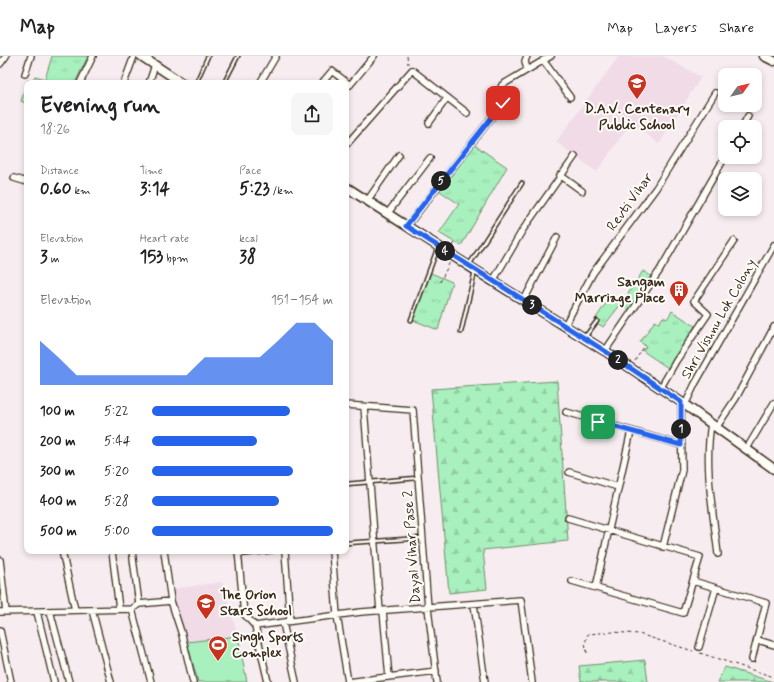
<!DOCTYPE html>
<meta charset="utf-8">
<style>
:root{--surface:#fff;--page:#f6f6f6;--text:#202124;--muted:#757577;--line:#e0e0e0;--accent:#2563eb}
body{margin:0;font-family:Mynerve,sans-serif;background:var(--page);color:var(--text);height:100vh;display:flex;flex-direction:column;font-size:15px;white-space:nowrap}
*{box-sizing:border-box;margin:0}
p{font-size:13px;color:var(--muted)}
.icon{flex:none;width:22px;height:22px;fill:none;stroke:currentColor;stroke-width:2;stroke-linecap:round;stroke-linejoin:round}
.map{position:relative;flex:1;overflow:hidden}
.sheet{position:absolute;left:24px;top:24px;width:325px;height:474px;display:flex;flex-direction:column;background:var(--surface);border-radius:8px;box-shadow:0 2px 6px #0003}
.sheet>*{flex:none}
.needle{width:26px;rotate:56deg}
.buttons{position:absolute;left:718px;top:12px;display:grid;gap:8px}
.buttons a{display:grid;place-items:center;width:44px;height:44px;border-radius:8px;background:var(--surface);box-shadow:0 2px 6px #0003;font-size:20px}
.pin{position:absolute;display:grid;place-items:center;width:34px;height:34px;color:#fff;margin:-17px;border-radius:8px;box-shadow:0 2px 6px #0006}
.km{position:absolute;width:20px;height:20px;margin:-10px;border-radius:50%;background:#222;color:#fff;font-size:11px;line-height:20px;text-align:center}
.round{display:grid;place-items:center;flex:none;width:42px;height:42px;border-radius:8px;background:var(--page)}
.overview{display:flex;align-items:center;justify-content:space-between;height:68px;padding:0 16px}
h1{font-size:22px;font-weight:700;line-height:30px}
.metrics{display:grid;grid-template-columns:repeat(3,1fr);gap:6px;height:68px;padding:4px 16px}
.metrics div{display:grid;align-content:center}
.metrics b{font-size:17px;font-weight:700}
.metrics small{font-size:11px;font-weight:400}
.metrics p{font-size:11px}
.chart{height:112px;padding:8px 16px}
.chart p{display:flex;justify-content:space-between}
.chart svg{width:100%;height:72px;margin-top:4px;fill:var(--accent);opacity:.7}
ul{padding:0 16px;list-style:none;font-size:13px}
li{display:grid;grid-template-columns:64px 48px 1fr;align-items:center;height:30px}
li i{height:10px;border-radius:5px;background:var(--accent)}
header{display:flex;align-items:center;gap:24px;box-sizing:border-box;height:56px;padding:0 20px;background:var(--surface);border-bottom:1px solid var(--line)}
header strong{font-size:19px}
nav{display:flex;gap:22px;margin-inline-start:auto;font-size:14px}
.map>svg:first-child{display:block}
.built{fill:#f0dbe7}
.grass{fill:url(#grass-tufts);stroke:#728d6e}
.forest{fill:url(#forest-firs);stroke:#728d6e}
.garden{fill:#a8f0be;stroke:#728d6e}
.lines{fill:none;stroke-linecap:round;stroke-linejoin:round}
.lane-casing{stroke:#3b2a1e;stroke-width:5.5}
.street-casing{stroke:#3b2a1e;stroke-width:8}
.secondary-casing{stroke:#3b2a1e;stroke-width:11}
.path{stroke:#3b2a1e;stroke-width:1;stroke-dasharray:3 3;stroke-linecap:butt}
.lane{stroke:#fdfcf7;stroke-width:2.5}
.street{stroke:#fdfcf7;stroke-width:5.5}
.secondary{stroke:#fdfcf7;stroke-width:8}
.route-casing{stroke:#fff;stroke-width:8}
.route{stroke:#2563eb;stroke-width:5}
.labels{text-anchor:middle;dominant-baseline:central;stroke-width:4;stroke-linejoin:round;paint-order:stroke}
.poi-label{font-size:14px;font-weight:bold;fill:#3b2a1e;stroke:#fdfcf7;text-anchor:start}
.street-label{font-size:14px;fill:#3b2a1e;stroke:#fdfcf7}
</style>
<header>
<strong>Map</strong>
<nav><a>Map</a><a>Layers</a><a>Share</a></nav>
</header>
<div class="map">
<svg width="774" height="626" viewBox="0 0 774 626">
<defs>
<pattern id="grass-tufts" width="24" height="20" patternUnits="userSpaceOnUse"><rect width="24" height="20" fill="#a8f0be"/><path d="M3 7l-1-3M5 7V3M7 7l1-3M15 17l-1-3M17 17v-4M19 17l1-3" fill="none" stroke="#92cea3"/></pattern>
<pattern id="forest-firs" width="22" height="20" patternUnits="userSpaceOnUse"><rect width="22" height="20" fill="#a8f0be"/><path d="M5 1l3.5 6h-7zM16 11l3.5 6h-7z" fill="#92cea3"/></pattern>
</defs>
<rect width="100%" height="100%" fill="#f7edf0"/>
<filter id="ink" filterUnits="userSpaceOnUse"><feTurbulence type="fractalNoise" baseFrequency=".025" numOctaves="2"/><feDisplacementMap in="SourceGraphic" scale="8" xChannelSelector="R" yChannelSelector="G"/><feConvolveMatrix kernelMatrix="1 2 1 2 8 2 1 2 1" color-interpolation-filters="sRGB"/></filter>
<g filter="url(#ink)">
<path class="built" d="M619 0H663L701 21 659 88 631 66 597 116 556 86Z
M222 526 238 580 187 586 174 547 172 533Z"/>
<path class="grass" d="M52 0H88L75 27H27V48L21 45 28 24 32 26 35 20 45 23Z
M473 88 507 111 461 190 439 177 459 148 437 133Z
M643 215 651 220 629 254 621 248 603 271 594 265 611 240 622 247Z
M431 217 452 226 438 274 413 264Z
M672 255 695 270 668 312 643 295 646 290 640 286 655 265 659 267 663 261 667 263Z"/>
<path class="forest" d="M557 325 568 485 483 494 487 533 449 537 431 333Z
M645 604 648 626H581L579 610Z
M725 611 773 626H717Z"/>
<path class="garden" d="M238 580 247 626H198L187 586Z"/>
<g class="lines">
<g class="lane-casing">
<path id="lane" d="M196 27 208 0
M224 27 238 0
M469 209 522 127
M411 264 438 191
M461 276 475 215
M585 281 597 265
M346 428 417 422
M346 487 423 482
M238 499 272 495"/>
</g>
<g class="street-casing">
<path id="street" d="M543 4 570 41
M0 8 6 0
M527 14 525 5 527 0
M25 18 31 0
M80 27 93 0
M124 27 134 0
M149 27 155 9
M260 27 276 0
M322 27 332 15 350 29 374 0
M429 67 447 42
M742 71 748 60
M346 89 412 14 467 57
M560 119 582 135
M14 122 27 126
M367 145 399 99
M387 158 430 102
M407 170 503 47C504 40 498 35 502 29L551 0
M493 225 522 175 575 100
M524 244 557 181
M565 269 593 217 656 132 715 37
M605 295 660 214 725 101
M660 333 676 305 708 258 694 245 734 185
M346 349 413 354 428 552 437 626
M685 349 695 328 774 189
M364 351 380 555
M566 356 681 389
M711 368C704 410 713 456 718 498
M716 372 736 342 774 271
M746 394 774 347
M569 416 618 431
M568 462 700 501 683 557 572 525
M663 491 682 414 681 346
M62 495 75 554
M112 495 119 553
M132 495 139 548
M164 495 171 545 182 579 193 626
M238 495 244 558 255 570 361 556 521 544 532 626
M285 495 290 565
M332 495 337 559 348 626 436 615
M0 504 6 556
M693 525 766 547 752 603
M596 531 631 375
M474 548 485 626
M132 553 151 626
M92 554 111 626
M50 555 69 626
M383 555 389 621
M0 556 132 553 139 548 171 545
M37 556 54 626
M283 567 296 626
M255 570 268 626
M0 574 11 626
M758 584 774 589
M699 591 716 532"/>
</g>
<g class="secondary-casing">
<path id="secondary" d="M141 0 182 27
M764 0 774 5
M346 131 475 214 605 295 681 346 774 413"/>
</g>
<path class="path" d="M407 0 408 8
M453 190 455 186
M440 226 450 206
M635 305 645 289
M587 597 585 587 588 578 613 576 639 578 693 595
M700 597 774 621"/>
<use href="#lane" class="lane"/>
<use href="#street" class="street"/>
<use href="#secondary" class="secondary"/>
</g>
</g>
<g class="lines" filter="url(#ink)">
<g class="route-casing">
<path id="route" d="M503 47 406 170 605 295 681 346V389L598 366"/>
</g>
<use href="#route" class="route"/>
</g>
<defs>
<g id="school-pin" transform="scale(1)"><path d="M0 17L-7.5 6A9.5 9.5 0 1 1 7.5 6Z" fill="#c8321e" stroke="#fdfcf7"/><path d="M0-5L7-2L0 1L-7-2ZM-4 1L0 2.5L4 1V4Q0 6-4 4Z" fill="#fff"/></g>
<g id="building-pin" transform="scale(1)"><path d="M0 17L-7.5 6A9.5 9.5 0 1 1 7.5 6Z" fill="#c8321e" stroke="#fdfcf7"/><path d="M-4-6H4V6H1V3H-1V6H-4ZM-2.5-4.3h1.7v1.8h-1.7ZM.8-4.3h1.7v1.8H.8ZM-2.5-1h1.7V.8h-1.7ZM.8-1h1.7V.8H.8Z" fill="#fff"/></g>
<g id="stadium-pin" transform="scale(1)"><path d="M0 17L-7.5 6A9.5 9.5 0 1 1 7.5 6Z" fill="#c8321e" stroke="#fdfcf7"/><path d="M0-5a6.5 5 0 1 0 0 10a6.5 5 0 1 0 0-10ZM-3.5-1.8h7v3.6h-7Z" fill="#fff"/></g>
</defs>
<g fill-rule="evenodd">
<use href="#school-pin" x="637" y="27"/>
<use href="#building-pin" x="679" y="234"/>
<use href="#school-pin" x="206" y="547"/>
<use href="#stadium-pin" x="218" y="589"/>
</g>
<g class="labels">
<g class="poi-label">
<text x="637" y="53" text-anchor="middle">D.A.V. Centenary<tspan x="637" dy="16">Public School</tspan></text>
<text x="665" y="226" text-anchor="end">Sangam<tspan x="665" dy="16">Marriage Place</tspan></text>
<text x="220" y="539">The Orion<tspan x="220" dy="16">Stars School</tspan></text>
<text x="232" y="581">Singh Sports<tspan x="232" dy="16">Complex</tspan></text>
</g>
<g class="street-label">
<text transform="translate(630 146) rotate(-54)">Revti Vihar</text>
<text transform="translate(719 263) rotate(-60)">Shri Vishnu Lok Colony</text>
<text transform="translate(412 491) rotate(-94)">Dayal Vihar Pase 2</text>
</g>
</g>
</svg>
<div class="buttons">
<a><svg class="needle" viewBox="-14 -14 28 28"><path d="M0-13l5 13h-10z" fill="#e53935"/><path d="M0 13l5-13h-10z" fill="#757577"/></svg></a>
<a><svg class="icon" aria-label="locate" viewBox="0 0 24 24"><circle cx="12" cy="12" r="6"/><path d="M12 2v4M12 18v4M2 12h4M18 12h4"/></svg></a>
<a><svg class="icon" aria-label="layers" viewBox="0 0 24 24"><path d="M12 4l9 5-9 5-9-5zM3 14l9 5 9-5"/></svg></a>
</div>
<div class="pin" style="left:598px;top:366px;background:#1e9e55"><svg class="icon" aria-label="arrive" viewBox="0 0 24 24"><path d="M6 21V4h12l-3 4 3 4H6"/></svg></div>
<div class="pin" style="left:503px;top:47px;background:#d93025"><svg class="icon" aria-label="check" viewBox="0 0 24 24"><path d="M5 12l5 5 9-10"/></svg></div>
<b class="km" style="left:681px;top:373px">1</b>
<b class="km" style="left:618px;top:304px">2</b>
<b class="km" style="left:532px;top:249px">3</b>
<b class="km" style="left:445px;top:195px">4</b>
<b class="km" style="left:441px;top:125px">5</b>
<section class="sheet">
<div class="overview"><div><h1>Evening run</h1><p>18:26</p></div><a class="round"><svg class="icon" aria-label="share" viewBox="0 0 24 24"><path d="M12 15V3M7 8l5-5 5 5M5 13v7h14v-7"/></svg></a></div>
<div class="metrics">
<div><p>Distance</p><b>0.60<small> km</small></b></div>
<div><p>Time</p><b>3:14</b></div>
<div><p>Pace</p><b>5:23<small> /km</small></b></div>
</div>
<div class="metrics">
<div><p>Elevation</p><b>3<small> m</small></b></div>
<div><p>Heart rate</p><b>153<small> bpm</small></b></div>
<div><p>kcal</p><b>38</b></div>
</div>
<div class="chart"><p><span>Elevation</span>151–154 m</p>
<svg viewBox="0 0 160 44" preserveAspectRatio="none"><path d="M0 44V17L10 27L20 38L30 38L40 38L50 38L60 38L70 38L80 38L90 27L100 27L110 27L120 27L130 17L140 6L150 6L160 17V44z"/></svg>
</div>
<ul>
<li><b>100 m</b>5:22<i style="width:76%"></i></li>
<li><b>200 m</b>5:44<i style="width:58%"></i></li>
<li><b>300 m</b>5:20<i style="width:78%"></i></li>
<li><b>400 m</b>5:28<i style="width:70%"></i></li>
<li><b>500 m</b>5:00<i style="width:100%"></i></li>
</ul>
</section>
</div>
